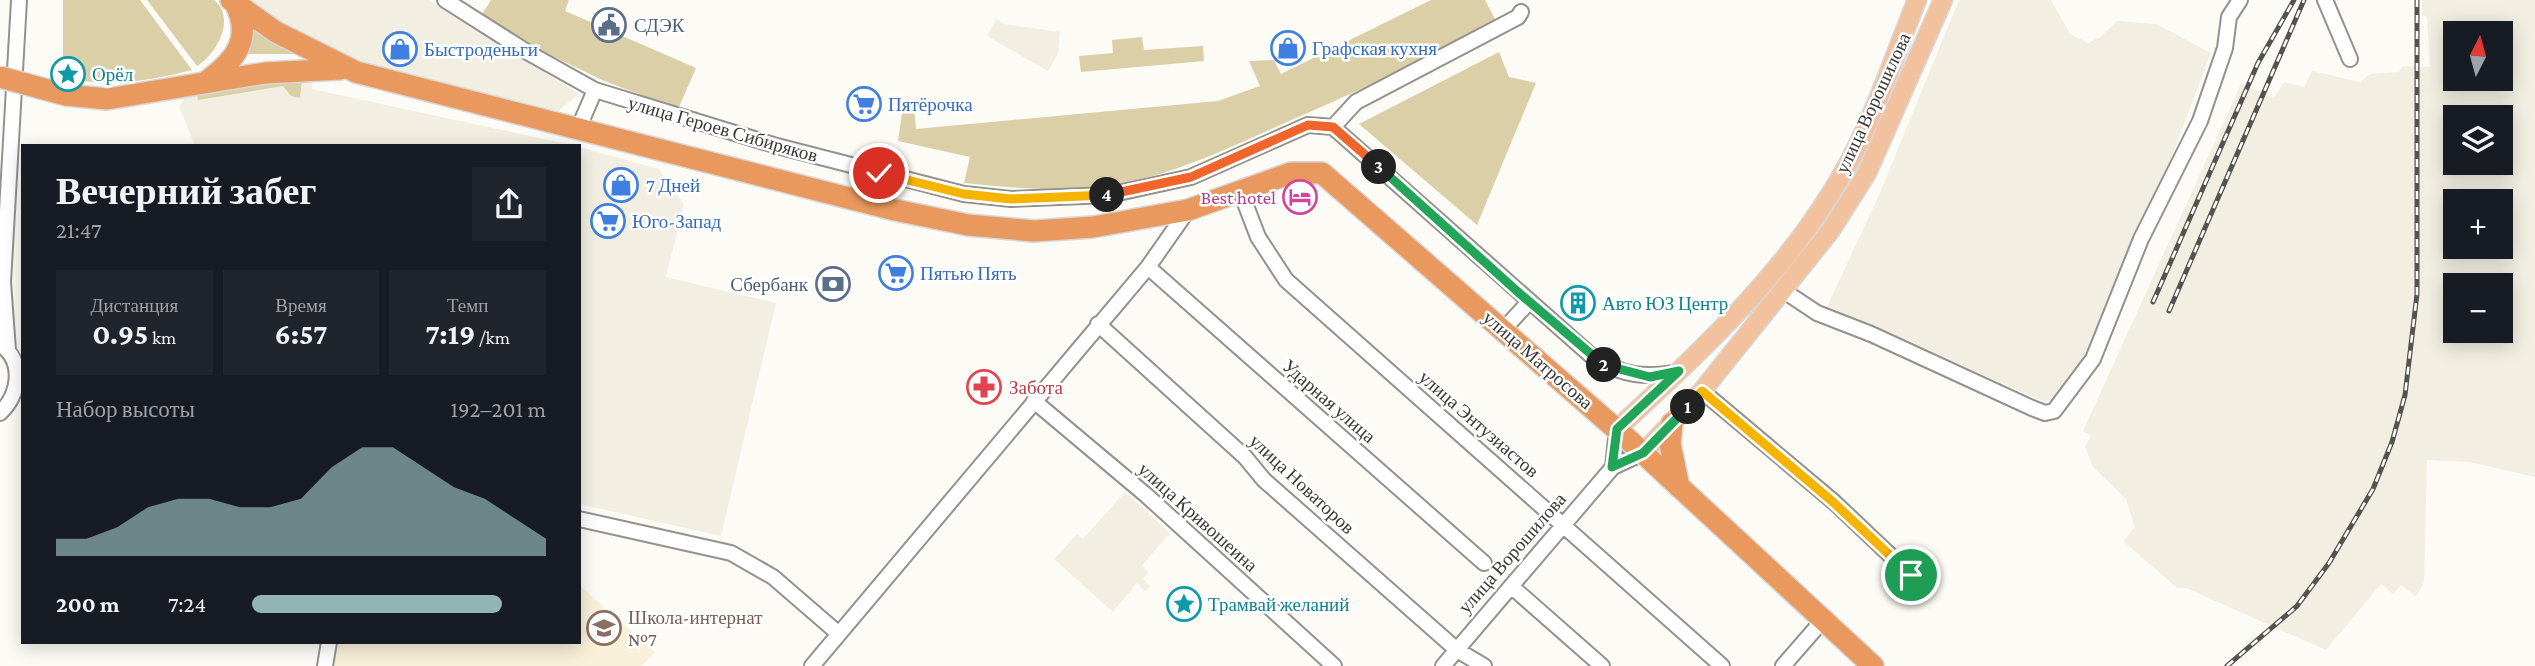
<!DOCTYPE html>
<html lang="ru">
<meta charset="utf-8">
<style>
:root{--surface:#171b24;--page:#20242c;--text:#f1f3f6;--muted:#9ea1a6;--accent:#92b4b2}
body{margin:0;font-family:"Crimson Pro",serif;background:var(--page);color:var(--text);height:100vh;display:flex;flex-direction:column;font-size:26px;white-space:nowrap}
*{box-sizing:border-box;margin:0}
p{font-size:23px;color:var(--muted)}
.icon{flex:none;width:38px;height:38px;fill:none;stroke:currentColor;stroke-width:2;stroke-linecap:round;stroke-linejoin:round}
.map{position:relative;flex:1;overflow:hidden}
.sheet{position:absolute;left:21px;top:144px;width:560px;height:500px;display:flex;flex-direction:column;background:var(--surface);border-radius:0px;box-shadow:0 4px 18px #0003}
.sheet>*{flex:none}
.needle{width:46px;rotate:6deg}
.tools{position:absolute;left:2443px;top:21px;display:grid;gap:14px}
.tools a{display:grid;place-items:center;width:70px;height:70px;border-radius:0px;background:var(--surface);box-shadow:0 4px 18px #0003;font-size:35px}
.pin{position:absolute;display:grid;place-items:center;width:60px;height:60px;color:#fff;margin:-30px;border:4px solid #fff;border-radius:50%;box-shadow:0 2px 7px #0007}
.km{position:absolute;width:35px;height:35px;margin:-18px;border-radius:50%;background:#222;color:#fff;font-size:19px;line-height:35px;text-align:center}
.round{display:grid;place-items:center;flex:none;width:74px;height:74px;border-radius:0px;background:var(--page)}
.overview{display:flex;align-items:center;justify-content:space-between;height:119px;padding:0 35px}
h1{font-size:38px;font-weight:700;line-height:52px}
.metrics{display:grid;grid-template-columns:repeat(3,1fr);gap:10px;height:119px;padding:7px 35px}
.metrics div{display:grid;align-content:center;border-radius:0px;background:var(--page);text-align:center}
.metrics b{font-size:30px;font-weight:700}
.metrics small{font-size:19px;font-weight:400}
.metrics p{font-size:19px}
.chart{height:196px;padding:14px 35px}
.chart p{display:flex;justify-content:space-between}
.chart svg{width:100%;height:126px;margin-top:7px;fill:var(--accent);opacity:.7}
ul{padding:0 35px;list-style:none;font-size:23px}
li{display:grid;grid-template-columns:112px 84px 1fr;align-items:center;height:52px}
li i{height:18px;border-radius:9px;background:var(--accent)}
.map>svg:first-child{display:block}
.built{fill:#f2efe2;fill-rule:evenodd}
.education{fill:#f9f0da}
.green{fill:#dbcfa7}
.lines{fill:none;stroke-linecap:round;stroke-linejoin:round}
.minor-casing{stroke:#94928e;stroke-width:18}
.major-casing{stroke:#d8d7d7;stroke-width:21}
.highway-casing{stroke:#d8d7d7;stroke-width:24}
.minor{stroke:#fff;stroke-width:14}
.major{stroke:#f2c29e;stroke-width:18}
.highway{stroke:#e9995e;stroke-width:21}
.rail-casing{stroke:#545350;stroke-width:5}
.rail{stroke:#fff;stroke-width:2.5;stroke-dasharray:8;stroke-linecap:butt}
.highway-bridge-casing{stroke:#d8d7d7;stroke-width:24;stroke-linecap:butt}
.highway-bridge{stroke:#e9995e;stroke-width:21}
.split-1-casing{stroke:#fff;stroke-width:14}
.split-2-casing{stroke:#fff;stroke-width:14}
.split-3-casing{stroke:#fff;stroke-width:14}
.split-4-casing{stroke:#fff;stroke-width:14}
.split-5-casing{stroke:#fff;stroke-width:14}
.split-1{stroke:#f5b400;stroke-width:9}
.split-2{stroke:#22a559;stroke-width:9}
.split-3{stroke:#22a559;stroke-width:9}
.split-4{stroke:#f0652b;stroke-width:9}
.split-5{stroke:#f5b400;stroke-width:9}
.labels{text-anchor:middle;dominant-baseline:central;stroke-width:5;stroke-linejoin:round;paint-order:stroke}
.service-label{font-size:19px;fill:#4e5e75;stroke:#fff;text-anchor:start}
.shop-label{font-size:19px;fill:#366cbe;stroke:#fff;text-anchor:start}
.culture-label{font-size:19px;fill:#0d838f;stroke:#fff;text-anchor:start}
.street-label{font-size:19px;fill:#3a3937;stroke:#fff}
.hotel-label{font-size:19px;fill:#b23c85;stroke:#fff;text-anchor:end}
.health-label{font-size:19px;fill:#be3a42;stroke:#fff;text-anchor:start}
.education-label{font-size:19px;fill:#785e54;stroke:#fff;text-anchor:start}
</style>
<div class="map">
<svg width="2535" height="666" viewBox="0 0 2535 666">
<rect width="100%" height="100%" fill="#fcfbf5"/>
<path class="built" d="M248 0H430L579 94 558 111 366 64 313 46Z
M1959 0H2051L2070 34 2088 43 2100 37 2117 21 2156 24 2211 53 2168 166 2078 373 2059 396 2045 402 1827 307 1879 195Z
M2422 0H2535V477L2469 462 2427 460 2424 582 2416 597 2401 585 2393 594 2381 584 2326 650 2186 588H2177L2123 541 2135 527 2126 499 2093 467 2085 447 2091 435 2083 431 2241 84 2274 98 2284 82 2304 87 2312 71 2360 82 2370 74 2399 72 2403 66 2430 67 2427 17 2422 14ZM2455 33H2501V79H2455ZM2455 117H2501V163H2455ZM2455 201H2501V247H2455ZM2455 285H2501V331H2455Z
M996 19 1004 24 1060 32 1058 54 1048 71 987 36Z
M313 81 312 89 572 145H195L179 107 185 98 197 94 245 85Z
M579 147 659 169 684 204 666 277 776 303 721 536 579 504Z
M1125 492 1170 533 1142 565 1149 572 1143 579 1150 586 1145 591 1137 583 1113 612 1054 559 1077 534 1083 539Z"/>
<path class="education" d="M579 585 655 652 642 666H331L337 642H579Z"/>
<path class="green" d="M63 0H140L192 70C150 81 105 88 63 77Z
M147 0H214C237 18 216 55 197 66Z
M491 0H569L565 11 696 68 678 109 602 80 542 51 482 14Z
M1431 0H1485L1495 19 1490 28C1420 62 1349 95 1278 126 1225 150 1170 176 1112 185 1063 193 1013 188 964 183L970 157 898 141 903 107H914L916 129 1218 101 1260 86 1249 61 1274 60 1281 74Z
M252 26 305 54H246Z
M1142 37 1144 50 1203 46 1204 61 1081 72 1079 56 1113 53 1112 40Z
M1499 52 1509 77 1536 83 1477 225 1359 124Z
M302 79 300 98 291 96 283 86 198 100 197 94Z"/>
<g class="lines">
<g class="minor-casing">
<path id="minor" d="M445 0 527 52 595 90 777 146 964 194 1011 199 1109 195 1191 177 1308 125 1333 127
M2325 0 2350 59
M579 127 595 90
M1333 127 1595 359C1624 376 1646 378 1678 372
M1333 127 1356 102 1518 17 1521 12
M1240 190 1258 237 1286 280 1722 666
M1148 267 1484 563
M1784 291 1817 313 1871 334 2032 408 2045 413 2054 411 2093 359 2141 239 2200 121 2225 48 2229 17 2240 0
M1098 324 1245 457 1264 480 1457 650 1484 666
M1503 330 1529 302
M8 350 3 282 19 0
M1702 391 1834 502 1911 575
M1034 401 1146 495 1334 666
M0 413C19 395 25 362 1 345
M1613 467 1617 429
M579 519 731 553 773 577 839 634
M1511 586 1602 666
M325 666 329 642
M812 666 1148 267 1188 210
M1443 666 1613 467 1643 453
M1783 666 1823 620"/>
</g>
<g class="major-casing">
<path id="major" d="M1617 429C1702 350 1790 270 1847 166 1875 115 1895 54 1917 0
M1643 453 1702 391 1831 230 1867 173 1943 0"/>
</g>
<g class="highway-casing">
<path id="highway" d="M231 0 276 32 356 72 895 210 968 225 1034 231 1093 227 1188 210 1291 173H1322L1631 442 1873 666
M207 81C236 60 253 38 235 3
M66 95 107 99 265 73 341 69
M1672 423 1670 444 1679 487"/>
</g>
<use href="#minor" class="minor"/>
<use href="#major" class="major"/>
<use href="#highway" class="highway"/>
<g class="rail-casing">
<path id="rail" d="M2153 302 2258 63 2294 0
M2169 311 2304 0
M2227 666 2297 606 2329 563 2373 489 2392 442 2405 395 2417 294V0"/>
</g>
<use href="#rail" class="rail"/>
<g class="highway-bridge-casing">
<path id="highway-bridge" d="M0 77 66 95"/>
</g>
<use href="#highway-bridge" class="highway-bridge"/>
</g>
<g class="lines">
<g class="split-1-casing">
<path id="split-1" d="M1688 407 1702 391 1709 397 1833 502 1911 575"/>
</g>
<g class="split-2-casing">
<path id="split-2" d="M1604 365 1650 377 1679 371 1617 429 1612 467 1643 453 1688 407"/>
</g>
<g class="split-3-casing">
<path id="split-3" d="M1379 167 1518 292 1604 365"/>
</g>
<g class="split-4-casing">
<path id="split-4" d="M1107 195 1191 177 1308 125 1333 127 1379 167"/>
</g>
<g class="split-5-casing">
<path id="split-5" d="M879 173 964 194 1011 199 1107 195"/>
</g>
<use href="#split-1" class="split-1"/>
<use href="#split-2" class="split-2"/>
<use href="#split-3" class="split-3"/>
<use href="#split-4" class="split-4"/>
<use href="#split-5" class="split-5"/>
</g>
<defs>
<g id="civic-ring" transform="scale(1.75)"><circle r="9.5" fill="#fff" stroke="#5c6f8a" stroke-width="1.5"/><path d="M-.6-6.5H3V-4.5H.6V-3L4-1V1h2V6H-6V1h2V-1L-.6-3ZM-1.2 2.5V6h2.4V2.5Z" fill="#5c6f8a"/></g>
<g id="shop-ring" transform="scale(1.75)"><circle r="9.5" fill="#fff" stroke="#3f7fe0" stroke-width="1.5"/><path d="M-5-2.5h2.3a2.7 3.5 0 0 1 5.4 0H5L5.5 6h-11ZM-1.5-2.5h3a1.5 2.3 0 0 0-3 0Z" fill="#3f7fe0"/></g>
<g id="sight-ring" transform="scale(1.75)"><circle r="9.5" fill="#fff" stroke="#0f9aa8" stroke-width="1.5"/><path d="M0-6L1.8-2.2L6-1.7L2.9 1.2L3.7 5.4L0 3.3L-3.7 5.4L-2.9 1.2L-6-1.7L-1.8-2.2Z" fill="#0f9aa8"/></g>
<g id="supermarket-ring" transform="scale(1.75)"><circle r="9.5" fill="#fff" stroke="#3f7fe0" stroke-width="1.5"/><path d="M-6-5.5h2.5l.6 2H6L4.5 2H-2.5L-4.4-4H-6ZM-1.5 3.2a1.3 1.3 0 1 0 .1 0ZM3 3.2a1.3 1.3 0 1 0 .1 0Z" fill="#3f7fe0"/></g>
<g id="hotel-ring" transform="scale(1.75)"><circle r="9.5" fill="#fff" stroke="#d1479c" stroke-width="1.5"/><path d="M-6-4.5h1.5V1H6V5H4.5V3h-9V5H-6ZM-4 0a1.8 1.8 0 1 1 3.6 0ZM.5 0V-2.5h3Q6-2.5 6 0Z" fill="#d1479c"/></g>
<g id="bank-ring" transform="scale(1.75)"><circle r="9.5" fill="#fff" stroke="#5c6f8a" stroke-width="1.5"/><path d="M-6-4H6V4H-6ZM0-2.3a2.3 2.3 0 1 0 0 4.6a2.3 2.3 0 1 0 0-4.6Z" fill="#5c6f8a"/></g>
<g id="building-ring" transform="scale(1.75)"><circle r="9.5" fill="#fff" stroke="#0f9aa8" stroke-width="1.5"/><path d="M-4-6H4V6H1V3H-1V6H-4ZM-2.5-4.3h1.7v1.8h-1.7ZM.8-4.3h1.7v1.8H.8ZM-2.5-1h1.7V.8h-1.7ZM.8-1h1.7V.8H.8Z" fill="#0f9aa8"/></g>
<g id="pharmacy-ring" transform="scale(1.75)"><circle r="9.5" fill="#fff" stroke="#e0444e" stroke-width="1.5"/><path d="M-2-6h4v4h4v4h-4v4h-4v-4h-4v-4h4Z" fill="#e0444e"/></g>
<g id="school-ring" transform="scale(1.75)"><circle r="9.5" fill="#fff" stroke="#8d6e63" stroke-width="1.5"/><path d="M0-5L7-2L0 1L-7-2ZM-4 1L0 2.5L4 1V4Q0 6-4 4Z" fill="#8d6e63"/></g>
</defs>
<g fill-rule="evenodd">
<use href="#civic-ring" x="609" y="25"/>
<use href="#shop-ring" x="1288" y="48"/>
<use href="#shop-ring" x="400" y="49"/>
<use href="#sight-ring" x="68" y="74"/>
<use href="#supermarket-ring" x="864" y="104"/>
<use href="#shop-ring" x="621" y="185"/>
<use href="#hotel-ring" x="1300" y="197"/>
<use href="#supermarket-ring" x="608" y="221"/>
<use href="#supermarket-ring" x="896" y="273"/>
<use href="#bank-ring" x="833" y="284"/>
<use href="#building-ring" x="1578" y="303"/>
<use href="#pharmacy-ring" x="984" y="387"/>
<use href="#sight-ring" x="1184" y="604"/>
<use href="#school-ring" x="604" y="628"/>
</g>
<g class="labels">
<g class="service-label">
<text x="634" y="25">СДЭК</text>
<text x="808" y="284" text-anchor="end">Сбербанк</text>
</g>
<g class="shop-label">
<text x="1312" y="48">Графская кухня</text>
<text x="424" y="49">Быстроденьги</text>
<text x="888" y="104">Пятёрочка</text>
<text x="646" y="185">7 Дней</text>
<text x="632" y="221">Юго-Запад</text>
<text x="920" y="273">Пятью Пять</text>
</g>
<g class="culture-label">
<text x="92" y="74">Орёл</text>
<text x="1602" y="303">Авто ЮЗ Центр</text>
<text x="1208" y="604">Трамвай желаний</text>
</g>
<g class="street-label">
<text transform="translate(1873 103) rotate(-65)">улица Ворошилова</text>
<text transform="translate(723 129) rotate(16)">улица Героев Сибиряков</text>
<text transform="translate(1538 360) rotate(41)">улица Матросова</text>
<text transform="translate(1329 401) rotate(41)">Ударная улица</text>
<text transform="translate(1479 424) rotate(41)">улица Энтузиастов</text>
<text transform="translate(1302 484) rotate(43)">улица Новаторов</text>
<text transform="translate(1198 517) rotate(42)">улица Кривошеина</text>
<text transform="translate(1512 553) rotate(-49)">улица Ворошилова</text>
</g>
<g class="hotel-label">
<text x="1276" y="197">Best hotel</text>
</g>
<g class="health-label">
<text x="1009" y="387">Забота</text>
</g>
<g class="education-label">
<text x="628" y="617">Школа-интернат<tspan x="628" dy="22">№7</tspan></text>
</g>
</g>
</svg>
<div class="tools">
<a><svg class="needle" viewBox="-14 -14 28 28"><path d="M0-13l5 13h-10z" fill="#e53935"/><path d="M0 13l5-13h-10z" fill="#9ea1a6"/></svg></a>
<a><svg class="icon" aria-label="layers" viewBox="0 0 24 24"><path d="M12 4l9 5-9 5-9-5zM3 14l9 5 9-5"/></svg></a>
<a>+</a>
<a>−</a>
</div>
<div class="pin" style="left:1911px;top:575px;background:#1e9e55"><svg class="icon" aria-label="arrive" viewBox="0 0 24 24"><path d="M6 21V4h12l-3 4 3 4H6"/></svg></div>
<div class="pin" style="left:879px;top:173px;background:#d93025"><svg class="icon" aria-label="check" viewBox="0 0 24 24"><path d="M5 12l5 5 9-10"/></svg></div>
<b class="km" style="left:1688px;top:407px">1</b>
<b class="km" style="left:1604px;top:365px">2</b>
<b class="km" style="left:1379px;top:167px">3</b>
<b class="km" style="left:1107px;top:195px">4</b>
<section class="sheet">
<div class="overview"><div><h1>Вечерний забег</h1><p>21:47</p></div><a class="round"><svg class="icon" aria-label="share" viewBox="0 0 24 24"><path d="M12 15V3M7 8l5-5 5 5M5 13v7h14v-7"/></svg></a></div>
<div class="metrics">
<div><p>Дистанция</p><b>0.95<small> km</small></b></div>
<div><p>Время</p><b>6:57</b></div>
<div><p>Темп</p><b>7:19<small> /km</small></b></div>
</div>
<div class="chart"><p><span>Набор высоты</span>192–201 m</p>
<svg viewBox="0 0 160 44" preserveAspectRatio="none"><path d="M0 44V38L10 38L20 34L30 27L40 24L50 24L60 27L70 27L80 24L90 13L100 6L110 6L120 13L130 20L140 24L150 31L160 38V44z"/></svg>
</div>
<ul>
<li><b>200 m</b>7:24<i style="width:85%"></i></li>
</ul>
</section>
</div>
